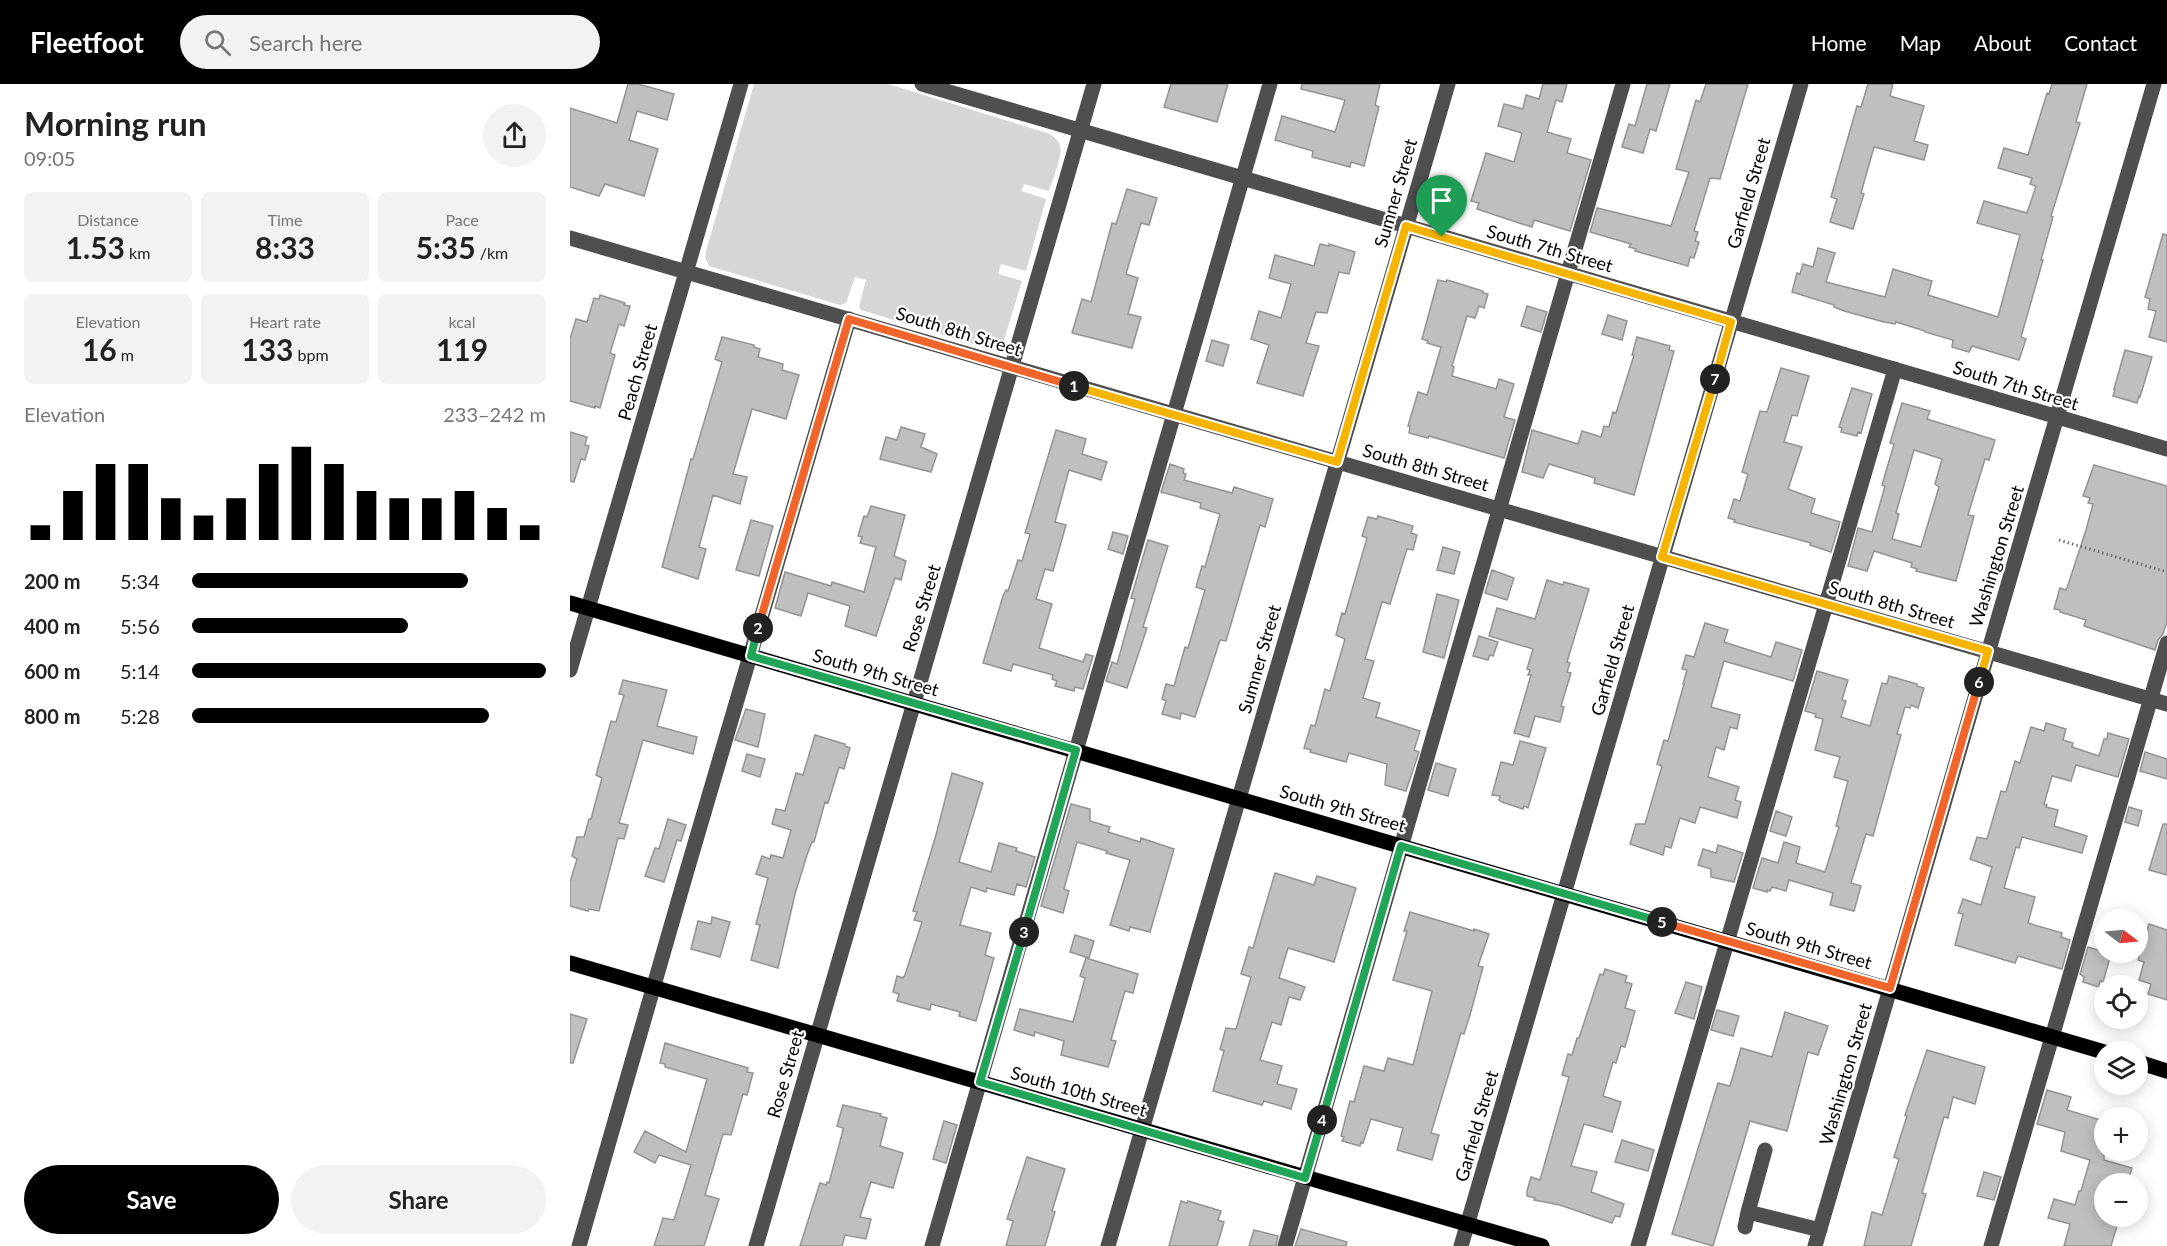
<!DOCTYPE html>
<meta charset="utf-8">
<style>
:root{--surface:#fff;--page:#f2f2f2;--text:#222;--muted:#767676;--accent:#000}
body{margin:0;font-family:Lato,sans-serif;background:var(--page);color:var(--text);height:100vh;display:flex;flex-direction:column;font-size:22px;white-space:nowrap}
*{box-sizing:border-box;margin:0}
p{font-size:20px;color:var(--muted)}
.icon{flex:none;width:33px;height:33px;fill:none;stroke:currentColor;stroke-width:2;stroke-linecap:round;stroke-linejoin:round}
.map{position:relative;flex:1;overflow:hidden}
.panel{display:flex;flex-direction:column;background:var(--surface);width:570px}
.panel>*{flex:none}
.needle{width:39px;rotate:106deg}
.buttons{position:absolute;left:1524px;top:825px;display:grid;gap:12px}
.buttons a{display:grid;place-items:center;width:54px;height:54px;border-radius:50%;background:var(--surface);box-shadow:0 3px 15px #0003;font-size:30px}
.pin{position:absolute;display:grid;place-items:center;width:51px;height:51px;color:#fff;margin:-62px -26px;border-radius:50% 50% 50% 0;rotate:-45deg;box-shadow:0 0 6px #0007}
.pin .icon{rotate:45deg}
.km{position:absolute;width:30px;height:30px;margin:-15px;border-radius:50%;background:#222;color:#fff;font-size:16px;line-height:30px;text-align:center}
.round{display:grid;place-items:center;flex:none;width:63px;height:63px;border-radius:32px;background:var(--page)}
.overview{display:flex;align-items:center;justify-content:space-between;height:102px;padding:0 24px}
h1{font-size:33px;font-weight:700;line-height:45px}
.figures{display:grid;grid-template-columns:repeat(3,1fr);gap:9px;height:102px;padding:6px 24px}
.figures div{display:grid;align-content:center;border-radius:9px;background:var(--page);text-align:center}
.figures b{font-size:30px;font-weight:700}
.figures small{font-size:16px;font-weight:400}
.figures p{font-size:16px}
.chart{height:168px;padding:12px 24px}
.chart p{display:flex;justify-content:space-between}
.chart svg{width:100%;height:108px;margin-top:6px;stroke:var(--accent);stroke-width:6}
.action{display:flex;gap:12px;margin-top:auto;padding:12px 24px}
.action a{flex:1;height:69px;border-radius:36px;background:var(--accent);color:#fff;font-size:24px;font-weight:700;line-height:69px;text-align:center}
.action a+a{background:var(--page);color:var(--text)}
ul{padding:0 24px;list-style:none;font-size:20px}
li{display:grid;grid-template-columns:96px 72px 1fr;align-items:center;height:45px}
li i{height:15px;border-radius:8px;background:var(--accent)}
header{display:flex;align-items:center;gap:36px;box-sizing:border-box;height:84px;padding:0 30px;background:var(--accent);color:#fff}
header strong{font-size:28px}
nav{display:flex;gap:33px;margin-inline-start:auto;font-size:21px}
.search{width:420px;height:54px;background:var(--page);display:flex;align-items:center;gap:15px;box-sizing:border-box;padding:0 21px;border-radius:33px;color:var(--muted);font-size:22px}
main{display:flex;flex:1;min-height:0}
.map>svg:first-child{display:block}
.green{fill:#d6d6d6}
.building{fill:#bfbfbf;stroke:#939393;stroke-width:1.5;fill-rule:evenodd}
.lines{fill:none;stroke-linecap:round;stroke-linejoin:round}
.major-casing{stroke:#dbdbdb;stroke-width:16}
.path{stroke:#717171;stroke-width:3;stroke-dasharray:1.5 3;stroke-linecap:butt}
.minor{stroke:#4f4f4f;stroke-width:15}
.major{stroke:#000;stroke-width:15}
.split-1-casing{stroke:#fff;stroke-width:12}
.split-2-casing{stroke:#fff;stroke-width:12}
.split-3-casing{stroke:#fff;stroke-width:12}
.split-4-casing{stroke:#fff;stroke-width:12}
.split-5-casing{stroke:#fff;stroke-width:12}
.split-6-casing{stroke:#fff;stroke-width:12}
.split-7-casing{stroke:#fff;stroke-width:12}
.split-8-casing{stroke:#fff;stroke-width:12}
.split-1{stroke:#f5b400;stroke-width:8}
.split-2{stroke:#f0652b;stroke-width:8}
.split-3{stroke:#22a559;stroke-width:8}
.split-4{stroke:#22a559;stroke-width:8}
.split-5{stroke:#22a559;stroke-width:8}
.split-6{stroke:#f0652b;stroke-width:8}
.split-7{stroke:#f5b400;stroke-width:8}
.split-8{stroke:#f5b400;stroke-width:8}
.labels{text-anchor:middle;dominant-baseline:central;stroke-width:4.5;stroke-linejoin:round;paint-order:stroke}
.street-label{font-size:18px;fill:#000;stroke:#fff}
</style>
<header>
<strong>Fleetfoot</strong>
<div class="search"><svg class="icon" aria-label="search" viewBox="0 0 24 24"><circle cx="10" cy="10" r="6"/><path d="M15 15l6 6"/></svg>Search here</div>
<nav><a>Home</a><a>Map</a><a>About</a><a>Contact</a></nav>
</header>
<main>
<section class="panel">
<div class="overview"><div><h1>Morning run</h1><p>09:05</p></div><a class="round"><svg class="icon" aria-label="share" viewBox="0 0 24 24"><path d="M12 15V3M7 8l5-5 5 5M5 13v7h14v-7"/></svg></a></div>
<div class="figures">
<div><p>Distance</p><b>1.53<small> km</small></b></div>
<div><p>Time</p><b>8:33</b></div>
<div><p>Pace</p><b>5:35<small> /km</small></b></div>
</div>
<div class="figures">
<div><p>Elevation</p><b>16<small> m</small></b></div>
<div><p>Heart rate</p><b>133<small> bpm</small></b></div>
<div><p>kcal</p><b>119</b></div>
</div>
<div class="chart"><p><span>Elevation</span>233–242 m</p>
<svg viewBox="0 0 160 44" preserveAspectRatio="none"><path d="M5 44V38M15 44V24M25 44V13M35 44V13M45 44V27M55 44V34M65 44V27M75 44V13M85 44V6M95 44V13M105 44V24M115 44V27M125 44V27M135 44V24M145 44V31M155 44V38"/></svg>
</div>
<ul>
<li><b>200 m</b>5:34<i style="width:78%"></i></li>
<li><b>400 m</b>5:56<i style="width:61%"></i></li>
<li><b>600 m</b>5:14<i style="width:100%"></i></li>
<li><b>800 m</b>5:28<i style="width:84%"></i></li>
</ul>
<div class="action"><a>Save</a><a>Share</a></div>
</section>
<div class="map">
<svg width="1597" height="1162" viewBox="0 0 1597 1162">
<rect width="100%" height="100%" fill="#fff"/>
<path class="green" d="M184 0H318L480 50C484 53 489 57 490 62 493 71 482 97 479 107L454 100 451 107 476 115 456 187 431 180 428 190 452 197 433 259 428 264 420 265 291 226 289 223 296 196 285 193 276 219 270 221 139 182 135 173 137 164Z"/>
<path class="building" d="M58 0H68L104 10 97 36 67 27 59 56 88 65 74 112 35 100 29 112 0 103V24L47 39Z
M601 0H658L647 38 594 23Z
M732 0H810L805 21 809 23 794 82 781 78 780 83 742 73 743 67 705 56 712 32 765 48 775 16 731 5Z
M973 0H997L992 18 986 16 977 48 1001 55 997 69 1021 76 1000 147 964 136 962 143 946 138 907 125 909 119 901 117 916 69 944 78 952 49 928 42 934 20 953 25 956 11 969 15Z
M1077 0H1100L1086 47 1080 45 1073 69 1052 63 1059 40 1065 42Z
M1136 0H1178L1150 95 1140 94 1124 147 1128 148 1125 157 1129 158 1124 174 1120 173 1118 182 1065 167 1066 165 1059 163 1061 160 1020 148 1027 124 1101 142 1119 88 1106 85 1126 16 1130 18Z
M1298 0H1323L1320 12 1354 22 1344 57 1358 61 1354 76 1304 63 1291 109 1294 110 1283 145 1260 138 1267 115 1261 113 1287 22 1291 23Z
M1482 0H1517L1506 38 1510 39 1481 132 1483 133 1471 176H1473L1451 253 1456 255 1449 276 1402 262 1399 268 1382 263 1383 256 1355 248V247L1326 238 1325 240 1314 238 1274 227 1264 223V221L1222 208 1227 189 1230 190 1233 180 1243 183 1248 164 1265 169 1256 198 1315 213 1323 185 1362 197 1358 211 1428 233 1450 151 1407 139 1414 117 1457 129 1466 102 1460 100 1462 94 1428 84 1434 64 1458 71 1477 9 1479 10Z
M557 105 587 114 579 141 571 139 556 190 568 194 558 230 571 233 562 264 502 249 512 215 521 218 542 139 546 140Z
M1593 150 1597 151V258L1579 253 1586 227 1578 225 1580 215 1575 213Z
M750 160 759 162V160L785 168 779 190 769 188 757 229 746 228 736 259 749 262 733 312 687 299 699 261 681 255 689 227 711 234 721 200 699 194 705 171 744 182Z
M868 196 876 198 877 196 913 207V209L918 210 914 224 909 222 905 234 897 232 882 282 884 283 882 292 926 305 929 295 944 300 934 333 945 336 934 374 859 352 858 354 839 349 840 342H838L848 308 857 311 871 263 857 259 858 257 852 255Z
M30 211 55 219 54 221 60 222 54 242 49 240 40 269 45 271 30 324 25 322V324L0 317V255L6 235 17 238 24 214 29 215Z
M957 222 977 228 971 248 951 242Z
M1038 231 1057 237 1052 256 1032 250Z
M152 253 184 261V263L190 265 188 273 213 280 212 286 229 291 216 335 182 325 163 390 177 393 170 420 143 411 129 463 136 465 128 495 92 483 121 375H123L152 278 145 275Z
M1067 253 1100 262 1099 266 1104 267 1064 411 1024 399 1025 394 979 380 973 394 952 388 962 346 1008 360 1012 347 1031 353 1034 342 1039 343 1043 328 1046 329 1064 271H1062Z
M642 256 659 261 653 282 636 277Z
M1555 266 1582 273 1570 313 1569 312 1567 319 1543 312 1545 305H1544Z
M1211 284 1239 292 1227 332 1222 331 1214 358 1232 363 1218 405 1245 415 1241 429 1270 438 1261 468 1240 461 1241 459 1164 438 1165 436 1158 434 1164 415 1170 417 1178 390 1172 388 1190 327 1197 328Z
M1282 304 1302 310 1291 349 1288 348 1287 352 1271 348 1272 344 1269 343Z
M1332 319 1360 327 1357 335 1425 356 1419 376 1415 375 1398 431 1404 432 1386 497 1346 487 1347 485 1341 483 1342 479 1304 467 1297 487 1278 482 1288 444 1302 448 1315 402 1312 401 1324 360 1320 359ZM1344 366 1372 375 1365 400 1369 403 1351 463 1322 455 1329 430 1326 429Z
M331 343 355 350 351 363 367 370 361 388 310 375 316 353 327 356Z
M486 346 516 355 512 370 537 378 531 396 499 386 485 438 496 441 483 487 475 485 466 515 482 520 469 564 513 578 516 570 523 572 513 605 505 603 504 607 485 602 487 597 482 595 483 591 443 580 441 587 413 579 433 512 436 506 438 507 448 476 452 477 460 450 455 449Z
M0 348 17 353 15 361 19 362 15 376 11 375 4 398 0 397Z
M600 380 614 385 613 389 616 390 614 396 662 409 664 403 703 415 695 443 690 441 656 557 650 556 625 633 611 629 610 635 592 630 596 617 592 615 596 600 604 602 615 563 618 564 635 506 626 503 632 482 635 483 650 430 630 424 631 419 591 408Z
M1524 381 1597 402V538L1593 550 1588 556 1585 566 1514 542 1516 536 1490 528V526L1484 525 1490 504 1496 506 1497 504 1516 446 1523 420 1518 419 1520 414 1513 412Z
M301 422 335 431 324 472 336 477 331 496 325 494 306 552 275 542 280 522 238 509 231 532 205 524 215 488 261 502 262 498 294 508 306 463 290 459 292 453 288 452 294 432 297 433Z
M808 432 843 442 841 449 847 451 843 466 837 465 820 520 812 518 795 575 804 577 793 614 810 619 806 633 850 647 844 666 849 668 836 707 815 701 817 680 779 669 776 678 740 668 741 666 734 664 741 641 745 642 755 605 760 607 775 555 766 551 772 529 775 530 797 454 792 452 798 433 807 435Z
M181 436 203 442 189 492 166 486Z
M543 448 558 452 553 470 538 465Z
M578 456 598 462 573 543 577 544 557 604 536 597 542 578 547 580 565 515 561 514Z
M873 463 890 468 884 490 867 486Z
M922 486 944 494 937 516 915 509Z
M977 496 993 501 994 498 1019 505 997 578 1000 579 997 588 1001 589 991 622 994 623 990 638 965 632 959 653 944 649 961 591H958L960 586 957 585 963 565 919 552 927 524 965 535Z
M867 510 889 516 874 574 853 568Z
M1135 539 1158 546 1154 558 1201 573 1206 558 1232 566 1223 597 1154 577 1141 623 1170 631 1167 645 1160 643 1154 666 1146 663 1138 693 1169 703 1165 716 1171 718 1167 734 1130 723 1125 739 1110 734 1101 764 1095 762 1093 771 1060 760 1066 740H1075L1092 682 1087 680 1094 656 1098 657 1114 600H1113L1117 586 1112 585 1116 571 1124 573Z
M909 552 928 558 923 572 920 571 918 576 903 572Z
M1247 587 1278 596 1272 616 1276 617 1271 633 1300 642 1312 599 1317 600 1319 592 1347 600V602L1354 604 1348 624 1341 621 1340 624 1335 623 1327 650 1331 651 1303 752 1296 750 1281 799 1291 802 1284 827 1260 821 1263 809 1219 796 1216 807 1202 803 1200 807 1197 806V808L1183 804 1192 774 1208 779 1214 758 1230 763 1226 779 1255 788 1269 743 1266 742 1278 697 1264 693 1270 673 1245 666 1253 635 1245 633 1246 630 1235 627Z
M53 596 97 606 87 642 127 653 123 670 73 656 49 739 58 741 54 755 48 754 29 827 19 825 18 827 0 822V798L7 775 2 772 7 753H14L19 735H21L32 694 26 691 41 637 46 638 54 611 49 610Z
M176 625 195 630 188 663 165 656Z
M1476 639 1496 645 1493 656 1503 659 1502 663 1529 672 1534 655H1537L1538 649 1559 655 1548 693 1506 681 1501 697 1482 692 1474 720 1477 721 1476 723 1488 726 1484 742 1517 752 1512 769 1452 753 1449 764 1446 763 1434 804 1465 813 1458 839 1492 849 1491 853 1500 856 1492 885 1448 872 1445 879 1385 861 1393 830 1388 829 1393 815 1411 821 1422 783 1400 775 1407 753 1417 755 1431 707 1436 708 1445 677 1450 679 1461 643 1474 647Z
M245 651 275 660V662L280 664 274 685 269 683 258 719 255 718 244 758H242L237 771 225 810 208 884 181 876 190 841 186 840 198 794 186 790 192 772 200 775 201 771 213 774 221 746 202 740 206 725 215 727 226 689 233 691Z
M950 657 976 664 958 724 954 722 953 725 932 718 929 716 930 712 922 711 931 678 943 681Z
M1575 668 1597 675V695L1570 687Z
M177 670 195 675 190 693 172 687Z
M866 679 886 685 878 712 858 706Z
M382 689 413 699 389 778 421 788 429 759 447 764 446 767 465 773 456 803 447 800 444 811 417 804 416 808 401 803 390 841 421 849 415 871 424 874 406 937 389 932 390 928 361 920 360 926 327 917 329 910 323 908 327 892 333 894 335 891 352 838 344 836 347 828 343 827 366 751Z
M501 720 520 725V737L540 743 538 748 570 758 571 754 604 765 580 848 560 843 559 847 540 841 560 776 536 769 537 767 507 758 494 805 499 807 493 829 471 822Z
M1559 723 1572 727 1568 742 1555 738Z
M1206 727 1222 733 1216 752 1200 747Z
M98 735 116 741 111 757 107 756 94 798 75 792 85 764 89 765Z
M1593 740H1597V791L1579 786Z
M1148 761 1173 769 1164 798 1141 793V785L1128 781 1133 765 1146 769Z
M705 789 744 801 747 792 786 804 764 878 718 864 709 894 735 903 730 916 719 913 711 941 702 938 690 976 712 982 707 1000 727 1005 721 1025 694 1017 692 1021 643 1007 654 967 650 965 656 944 666 945 681 893 671 890 679 863 683 864Z
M840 828 904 847V845L919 850 908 882 913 883 900 931 894 950 891 949 861 1049 869 1051 862 1076 827 1066 833 1044 801 1035 793 1059 791 1058 790 1062 772 1057 774 1053 771 1052 780 1017 784 1018 794 982 814 987 818 974 843 981 862 907 823 896 837 847H834Z
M142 833 160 838 150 873 121 865 128 837 141 840Z
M1579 840 1597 846V916L1578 910 1581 900 1569 896 1574 878 1568 876Z
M505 851 524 857 519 874 500 868Z
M1518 863 1541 870 1533 898 1530 897 1529 903 1513 898 1514 893 1510 890Z
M516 874 568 890 563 909 555 907 541 956 546 957 538 983 491 971 494 957 465 948 464 952 444 946 450 925 503 938 515 894 510 892Z
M1035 885 1057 892 1055 898 1062 900 1055 924 1065 927 1055 963 1051 962 1046 979 1043 978 1033 1012 1051 1018 1042 1048 1014 1040 1001 1082 1027 1088 1021 1108 1054 1120 1050 1133 1045 1132 1042 1139 990 1121 964 1116 965 1114 957 1112V1107L961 1093 970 1096 999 993 992 991 998 970 1002 971 1007 954H1009L1030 890 1033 891Z
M1116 898 1132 903 1124 935 1105 929Z
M1147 926 1169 932 1163 952 1141 946Z
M1215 928 1258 942 1248 971 1238 968 1217 1047 1180 1037 1143 1162 1102 1150 1148 999 1160 1002 1171 964 1202 973Z
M0 930 17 935 3 979H0Z
M95 959 178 984 177 988 183 989 177 1011 173 1010 161 1051 153 1050 135 1111 149 1115 134 1162H84L93 1134 104 1136 121 1081 89 1071 85 1079 64 1068 75 1047 116 1068 137 995 95 983V980L90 979Z
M1357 966 1415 983 1405 1020 1383 1013 1378 1034 1374 1033 1352 1109 1356 1110 1341 1162H1294L1302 1128 1312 1131 1329 1075 1324 1073 1337 1032 1335 1031Z
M1477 1006 1501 1013 1497 1026 1534 1037V1076L1562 1084 1557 1100H1534V1132H1550L1541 1162H1494L1500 1140 1478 1134 1484 1115 1505 1121 1509 1107H1511L1520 1076 1491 1067 1495 1048 1467 1040Z
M273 1021 311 1030 310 1032 317 1034 310 1062 333 1069 323 1104 301 1098 290 1133 301 1135 296 1155 275 1151 272 1162H230L250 1099 256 1101 257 1098 259 1099 273 1046V1044L267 1042Z
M374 1037 387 1041 376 1079 363 1075Z
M1052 1056 1084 1066 1078 1087 1045 1078Z
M457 1073 495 1085 482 1127 485 1128 475 1162H436L443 1137 437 1135Z
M1414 1088 1431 1093 1424 1116 1407 1112Z
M611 1117 617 1119 618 1117 651 1127 648 1136 654 1138 647 1162H599Z
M731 1145 777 1158 776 1162H725Z
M684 1146 708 1152 706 1162H679Z"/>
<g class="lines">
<g class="major-casing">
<path id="major" d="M0 519 1534 968
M0 879 972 1162
M1568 978 1597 987"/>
</g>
<path class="path" d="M1489 456 1597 488"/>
<path class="minor" d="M352 0 1597 365
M0 154 1597 620
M0 586 171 0
M1195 1066 1178 1128 1250 1146
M1175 1143 1178 1128
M9 1162 116 790 279 235
M186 1162 524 0
M362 1162 700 0
M538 1162 878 0
M715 1162 1053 0
M891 1162 1231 0
M1068 1162 1325 285
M1245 1162 1584 0
M1421 1162 1597 559"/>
<use href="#major" class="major"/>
</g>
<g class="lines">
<g class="split-1-casing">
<path id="split-1" d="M504 302 767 378 836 142 872 153"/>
</g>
<g class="split-2-casing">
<path id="split-2" d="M188 544 279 235 504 302"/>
</g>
<g class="split-3-casing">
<path id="split-3" d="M188 544 181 572 506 666 454 848"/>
</g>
<g class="split-4-casing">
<path id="split-4" d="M454 848 410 998 735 1094 752 1036"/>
</g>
<g class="split-5-casing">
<path id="split-5" d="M752 1036 831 762 1092 838"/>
</g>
<g class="split-6-casing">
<path id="split-6" d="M1092 838 1320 904 1409 598"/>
</g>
<g class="split-7-casing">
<path id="split-7" d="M1145 295 1092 473 1418 567 1409 598"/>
</g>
<g class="split-8-casing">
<path id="split-8" d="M872 153 1161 238 1145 295"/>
</g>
<use href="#split-1" class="split-1"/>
<use href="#split-2" class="split-2"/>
<use href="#split-3" class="split-3"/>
<use href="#split-4" class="split-4"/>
<use href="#split-5" class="split-5"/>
<use href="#split-6" class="split-6"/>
<use href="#split-7" class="split-7"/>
<use href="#split-8" class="split-8"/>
</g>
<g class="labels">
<g class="street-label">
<text transform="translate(825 109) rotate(-74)">Sumner Street</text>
<text transform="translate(1178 109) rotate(-74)">Garfield Street</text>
<text transform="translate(980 164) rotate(16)">South 7th Street</text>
<text transform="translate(389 247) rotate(17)">South 8th Street</text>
<text transform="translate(67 288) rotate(-74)">Peach Street</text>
<text transform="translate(1446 301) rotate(17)">South 7th Street</text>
<text transform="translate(856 383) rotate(16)">South 8th Street</text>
<text transform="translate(1426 472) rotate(-73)">Washington Street</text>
<text transform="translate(1322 520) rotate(16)">South 8th Street</text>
<text transform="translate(351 524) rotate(-73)">Rose Street</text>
<text transform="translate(689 575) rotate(-74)">Sumner Street</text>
<text transform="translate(1042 576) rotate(-74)">Garfield Street</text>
<text transform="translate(306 588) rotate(16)">South 9th Street</text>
<text transform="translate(773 724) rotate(16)">South 9th Street</text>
<text transform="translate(1239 861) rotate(16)">South 9th Street</text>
<text transform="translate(215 990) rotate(-74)">Rose Street</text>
<text transform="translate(1275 990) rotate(-74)">Washington Street</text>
<text transform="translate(509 1007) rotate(16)">South 10th Street</text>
<text transform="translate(906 1042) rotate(-74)">Garfield Street</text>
</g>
</g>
</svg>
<div class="buttons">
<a><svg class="needle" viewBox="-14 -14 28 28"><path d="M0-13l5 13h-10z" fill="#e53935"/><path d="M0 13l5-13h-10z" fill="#767676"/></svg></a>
<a><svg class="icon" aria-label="locate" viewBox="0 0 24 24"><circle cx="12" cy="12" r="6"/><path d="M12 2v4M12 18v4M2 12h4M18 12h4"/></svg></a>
<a><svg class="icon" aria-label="layers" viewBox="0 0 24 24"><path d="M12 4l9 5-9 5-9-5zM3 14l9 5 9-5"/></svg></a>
<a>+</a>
<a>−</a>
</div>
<div class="pin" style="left:872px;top:153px;background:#1e9e55"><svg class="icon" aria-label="arrive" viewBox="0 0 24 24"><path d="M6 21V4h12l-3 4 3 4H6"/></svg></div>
<b class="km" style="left:504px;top:302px">1</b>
<b class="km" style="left:188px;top:544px">2</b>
<b class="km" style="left:454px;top:848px">3</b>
<b class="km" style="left:752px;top:1036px">4</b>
<b class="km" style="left:1092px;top:838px">5</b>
<b class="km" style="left:1409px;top:598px">6</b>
<b class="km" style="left:1145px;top:295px">7</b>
</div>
</main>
